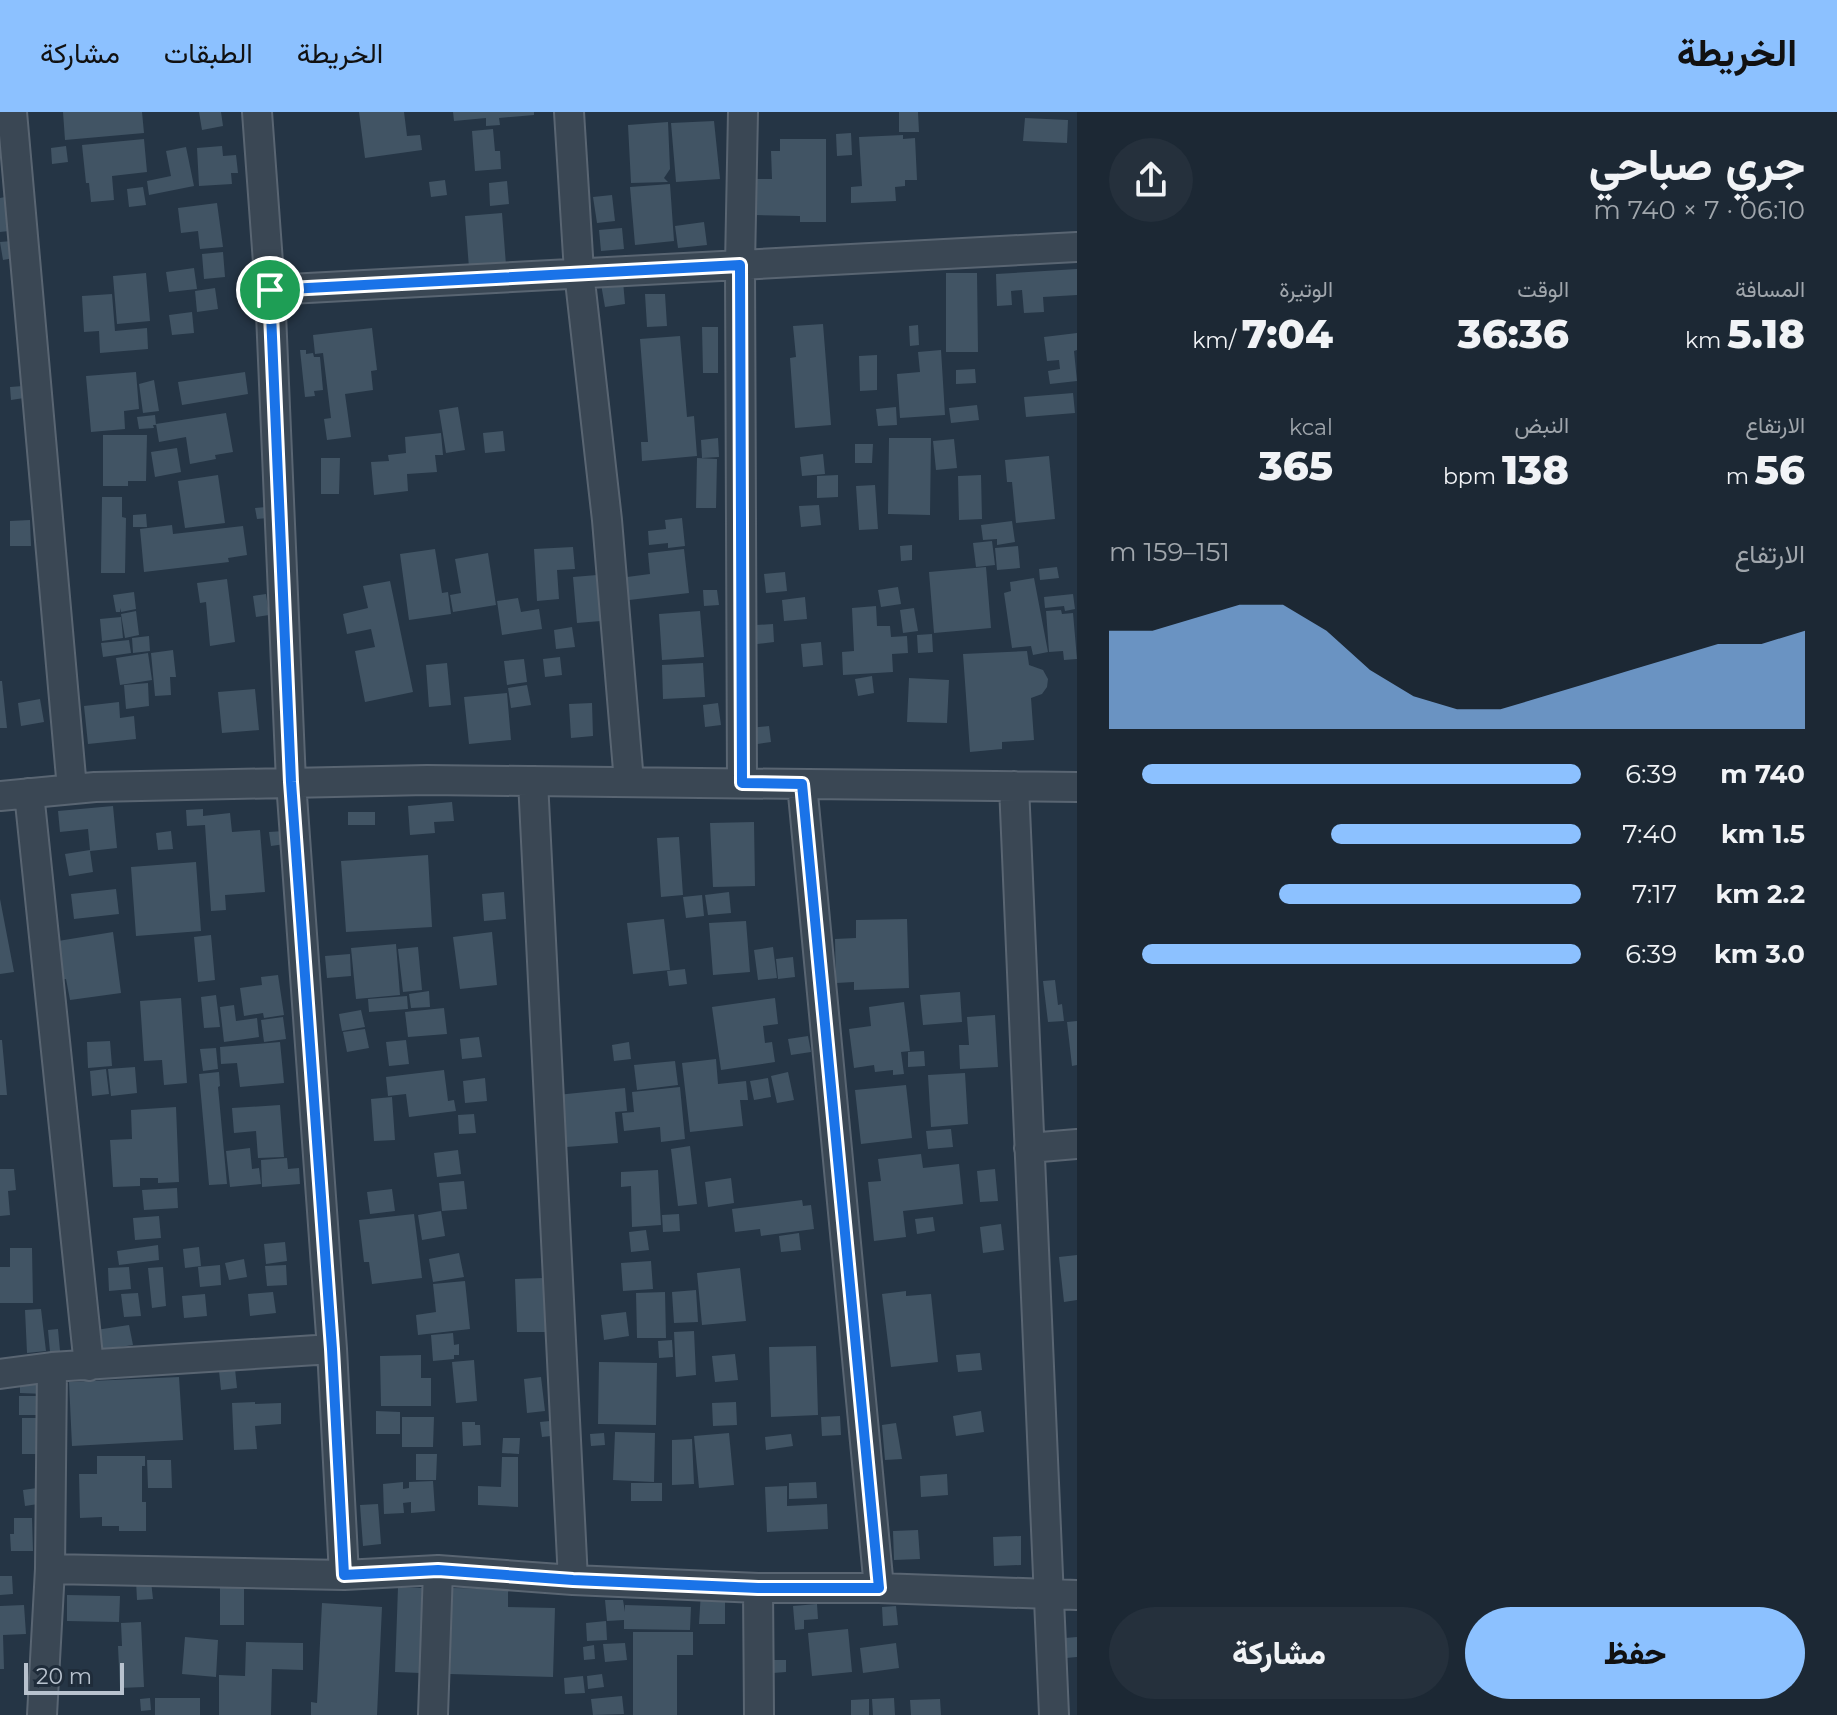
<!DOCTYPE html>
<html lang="ar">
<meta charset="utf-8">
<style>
:root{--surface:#1c2834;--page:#25303c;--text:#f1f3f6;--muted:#a0a6ac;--accent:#8cc1ff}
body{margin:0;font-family:Montserrat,Vazirmatn,sans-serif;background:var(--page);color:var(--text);direction:rtl;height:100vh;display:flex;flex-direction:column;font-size:30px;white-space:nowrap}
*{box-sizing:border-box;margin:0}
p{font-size:26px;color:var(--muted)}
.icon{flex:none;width:44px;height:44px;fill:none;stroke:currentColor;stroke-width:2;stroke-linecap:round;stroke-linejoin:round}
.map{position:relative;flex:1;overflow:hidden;direction:ltr}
.details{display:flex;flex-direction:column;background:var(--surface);width:760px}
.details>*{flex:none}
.scale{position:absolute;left:24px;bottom:20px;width:100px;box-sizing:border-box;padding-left:8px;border:4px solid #b8c2ce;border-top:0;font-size:22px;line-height:28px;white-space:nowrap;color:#b8c2ce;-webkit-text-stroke:6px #1f2c3a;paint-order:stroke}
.pin{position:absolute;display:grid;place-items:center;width:68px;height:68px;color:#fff;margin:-34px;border:4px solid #fff;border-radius:50%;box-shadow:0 2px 8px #0007}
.round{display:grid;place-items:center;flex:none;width:84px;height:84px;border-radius:42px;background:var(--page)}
.overview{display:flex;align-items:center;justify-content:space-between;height:136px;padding:0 32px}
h1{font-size:44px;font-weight:800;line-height:60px}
.stats{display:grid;grid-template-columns:repeat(3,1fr);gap:12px;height:136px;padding:8px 32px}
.stats div{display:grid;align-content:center}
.stats b{font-size:40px;font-weight:800}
.stats small{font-size:22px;font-weight:400}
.stats p{font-size:22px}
.chart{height:224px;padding:16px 32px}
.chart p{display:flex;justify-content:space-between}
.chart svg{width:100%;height:144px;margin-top:8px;fill:var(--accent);opacity:.7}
.cta{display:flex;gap:16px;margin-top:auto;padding:16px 32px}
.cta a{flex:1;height:92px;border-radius:48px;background:var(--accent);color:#111;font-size:32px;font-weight:800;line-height:92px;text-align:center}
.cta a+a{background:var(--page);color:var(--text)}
ul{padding:0 32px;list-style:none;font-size:26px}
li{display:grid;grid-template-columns:128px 96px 1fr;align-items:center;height:60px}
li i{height:20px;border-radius:10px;background:var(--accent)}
header{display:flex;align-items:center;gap:48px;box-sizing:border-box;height:112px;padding:0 40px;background:var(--accent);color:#111}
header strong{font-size:38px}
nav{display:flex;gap:44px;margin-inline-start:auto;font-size:28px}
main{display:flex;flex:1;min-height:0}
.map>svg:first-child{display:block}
.building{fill:#415464}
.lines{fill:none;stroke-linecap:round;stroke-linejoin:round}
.minor-casing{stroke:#596572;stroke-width:32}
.minor{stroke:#3a4754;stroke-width:28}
.route-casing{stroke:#fff;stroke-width:16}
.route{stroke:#1a73e8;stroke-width:10}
</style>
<header>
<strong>الخريطة</strong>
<nav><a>الخريطة</a><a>الطبقات</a><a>مشاركة</a></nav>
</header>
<main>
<section class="details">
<div class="overview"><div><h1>جري صباحي</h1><p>06:10 · 7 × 740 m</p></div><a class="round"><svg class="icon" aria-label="share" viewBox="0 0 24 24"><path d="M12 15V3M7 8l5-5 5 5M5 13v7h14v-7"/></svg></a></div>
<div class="stats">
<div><p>المسافة</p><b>5.18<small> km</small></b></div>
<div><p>الوقت</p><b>36:36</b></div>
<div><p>الوتيرة</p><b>7:04<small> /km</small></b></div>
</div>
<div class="stats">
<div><p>الارتفاع</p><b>56<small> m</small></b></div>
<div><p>النبض</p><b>138<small> bpm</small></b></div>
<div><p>kcal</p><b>365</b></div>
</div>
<div class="chart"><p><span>الارتفاع</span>151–159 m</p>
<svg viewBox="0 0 160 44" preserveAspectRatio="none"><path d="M0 44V14L10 14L20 10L30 6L40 6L50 14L60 26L70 34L80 38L90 38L100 34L110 30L120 26L130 22L140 18L150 18L160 14V44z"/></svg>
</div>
<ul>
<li><b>740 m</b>6:39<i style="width:93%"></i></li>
<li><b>1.5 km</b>7:40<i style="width:53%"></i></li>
<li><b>2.2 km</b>7:17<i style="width:64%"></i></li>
<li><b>3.0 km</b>6:39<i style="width:93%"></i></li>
</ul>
<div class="cta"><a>حفظ</a><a>مشاركة</a></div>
</section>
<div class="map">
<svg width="1077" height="1603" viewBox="0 0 1077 1603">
<rect width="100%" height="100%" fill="#253545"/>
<path class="building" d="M63 0H142L144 21 65 28Z
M199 0H221L223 14 202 18Z
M359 0H404L407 24 420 23 422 38 365 46Z
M453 0H534V3L499 6 500 13 486 14V6L454 9Z
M899 0H918L919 20H899Z
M1025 6 1068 8 1067 31 1023 29Z
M714 9 720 67 676 70 671 11Z
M668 10 670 57 664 66 668 70 631 71 628 13Z
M493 17 495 39H500L501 57 475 59 472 19Z
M851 21 852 43 837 44 836 22Z
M903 23V27L915 26 917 68H905V74L895 75 896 89 851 91V75L862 74 859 25Z
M144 27 147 60 112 64 114 88 91 90 89 71H86L82 33Z
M780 27H826V110H800V104L754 103V67H772L771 39H780Z
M66 34 68 50 52 52 51 36Z
M222 34 223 44 236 43 238 61H231L232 72 199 74 197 36Z
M186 35 194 74 149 83 147 69 171 64 166 39Z
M445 68 447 83 431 85 429 70Z
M507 69 509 92 490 94 489 71Z
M670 72 674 129 635 133 630 75Z
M143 75 146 93 129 95 127 77Z
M612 83 615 109 597 111 593 85Z
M5 85 9 119 0 120V86Z
M217 91 223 135 200 137 198 119 181 121 178 96Z
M502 101 506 153 469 156 465 104Z
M704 110 707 133 678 136 675 114Z
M622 116 624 137 601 139 599 118Z
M12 129 14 146 3 148 0 130Z
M223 140 225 165 204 167 202 142Z
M194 156 197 177 169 180 166 160Z
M1077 157V183L1043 185 1044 200 1024 201 1022 178 1011 179 1012 193 997 194 996 162Z
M146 161 150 209 117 212 113 164Z
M946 161H977L978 240H946Z
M623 169 625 192 605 195 601 172Z
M215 176 218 197 197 200 195 179Z
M112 182 115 219 147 216 148 237 100 241 99 219 84 220 82 184Z
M645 182H665L667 214 647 215Z
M192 200 194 221 172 223 169 203Z
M823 212 831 313 795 316 790 246 796 245 793 214Z
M918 213 919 233 910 234 909 214Z
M702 215H718V261H703Z
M372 216 377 258 371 259 373 278 345 282 351 325 327 328 324 307 331 306 323 241 315 242 313 223Z
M1077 221V238L1074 239 1077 269 1050 272 1048 259 1060 257 1059 248 1047 249 1044 225Z
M680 224 687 305 694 304 697 344 642 349 641 330H648L640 227Z
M300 238H306V242L313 241 314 245H320L323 278 314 279 315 284 305 285Z
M941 238 945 303 900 306 897 262 920 260 918 240Z
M877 243V278L860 279 859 244Z
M975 257 976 271 956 272V258Z
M136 260 139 297 124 299 125 317 91 320 86 264Z
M245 260 248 282 182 293 178 270Z
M154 268 159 299 143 301 139 272Z
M23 274 24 286 11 288 10 275Z
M1073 281 1075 301 1026 305 1024 285Z
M977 293 979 308 951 311 949 296Z
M458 295 465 338 446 341 439 298Z
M896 295 897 313 878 314 876 297Z
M226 301 233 340 215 343 216 347 190 352 186 325 159 330 156 312Z
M155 303 156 313H153L154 316 139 317 137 305Z
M503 319 505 339 485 341 483 321Z
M441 321 443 343H435L437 360 407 362 408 379 374 383 371 350 389 349 388 343 406 341 405 325Z
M103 323H147L146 369H128V374H103Z
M718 326 719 345 702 346 701 328Z
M889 326H931L930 403 888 402Z
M954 327 957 356 936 358 933 329Z
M855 332H873L872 351H855Z
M177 336 181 360 155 365 151 340Z
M823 342 825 362 802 364 800 345Z
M1049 344 1055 407 1016 411 1012 370H1007L1005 348Z
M321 346H340L339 382H321Z
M697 346 717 347 716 396H696Z
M218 363 225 411 185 416 178 369Z
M838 363V385L817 386V364Z
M981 363 982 407 959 408 958 364Z
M875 373 878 417 859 418 856 374Z
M102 385H122V405L126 406 125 461H101Z
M819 393 821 413 801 415 799 394Z
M266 395 268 406 257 407 255 396Z
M146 402 147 415H133V403Z
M682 406 685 434 668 436V431L649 433 648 419 666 417 665 408Z
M30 408 31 434H10V409Z
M1012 409 1015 430 997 433V427L983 428 981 413Z
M172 413 173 422 243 414 247 443 228 446 229 450 144 460 140 417Z
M992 429 995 453 976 455 973 431Z
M912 433V448L901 449 900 434Z
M1018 434 1020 456 997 458 995 436Z
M573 435 575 457 557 458 559 487 537 489 534 437Z
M435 437 442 481 448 480 451 502 409 508 400 442Z
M684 437 689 481 629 488 627 465 650 462 648 441Z
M488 441 496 493 453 500 450 483 461 481 455 447Z
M986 455 991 516 934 521 929 460Z
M1057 455 1059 466 1040 468 1039 457Z
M785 460 787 479 766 481 764 462Z
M597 463 601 509 577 511 573 465Z
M1034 466 1048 540 1033 543 1031 534 1012 536 1004 481 1011 479 1010 470Z
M227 467 235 530 210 534 206 490 200 491 197 471Z
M390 469 413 580 365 590 355 539 375 535 371 517 347 522 343 502 368 496 363 474Z
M898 475 901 492 881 495 878 478Z
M703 478H717L719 493 704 494Z
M134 480 136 497 121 500 120 496V500H116L113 483Z
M266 482 269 503 256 505 253 484Z
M1073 482 1075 497 1065 499 1064 494 1045 496 1044 485Z
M805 485 807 507 784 509 782 488Z
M518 486 521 500 539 497 542 517 502 523 497 489Z
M876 494 877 514H890L891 525 907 524 908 541 892 542 893 560 843 563 842 540 854 539 852 496Z
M914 496 918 519 903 521 900 498Z
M1061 498 1062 502 1073 501 1077 547 1064 548 1063 539 1049 540 1046 499Z
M136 499 139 523 125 526 121 502Z
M700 499 704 545 662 548 659 502Z
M121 505 123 526 102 529 100 507Z
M773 512 774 530 757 532 756 513Z
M572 515 575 535 556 537 554 518Z
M932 522 933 540 918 541 917 523Z
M149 524 150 539 133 541 132 526Z
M129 528 131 541 103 545 101 531Z
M821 530 823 553 803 555 801 532Z
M173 538 176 565H170L171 583 155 584 151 541Z
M1027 539 1029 553 1043 558 1048 567 1047 575 1042 582 1031 586 1034 628 1002 630V637L970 640 963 542Z
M148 541 152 568 120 573 116 546Z
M560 545 562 563 545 565 543 547Z
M524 547 527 570 507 573 504 549Z
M447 551 451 593 429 595 426 553Z
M703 551 705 585 663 587 662 553Z
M872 564 874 581 858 584 855 567Z
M909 566 949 568 947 611 907 610Z
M0 569H2L7 616H0Z
M148 571 149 594 126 597 124 573Z
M527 573 531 593 511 596 508 576Z
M255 577 259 618 222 621 218 580Z
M507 581 511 628 469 632 464 585Z
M40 587 44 610 21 614 18 591Z
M119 590 120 606 134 604 136 627 88 632 84 594Z
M592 591 593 624 571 626 569 592Z
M718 591 721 613 705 615 703 593Z
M769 614 771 630 751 633 749 616Z
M452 690 454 709 434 710 435 721 410 723 408 694Z
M113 694 117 736 90 739 93 760 69 764 65 742 90 738 88 717 60 720 58 699Z
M203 697V704L230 701 232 720 260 718 265 780 225 783 226 798 211 799 205 713 187 714 186 698Z
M348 700H375V713H348Z
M754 710 755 774 713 775 710 711Z
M171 719 173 737 158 738 156 721Z
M284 719 285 732 271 734 269 720Z
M679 725 683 783 661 785 657 726Z
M428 743 432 815 346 820 341 749Z
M196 750 201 819 136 824 131 755Z
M116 777 119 802 74 807 71 782Z
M504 780 506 807 484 809 482 782Z
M729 780 731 801 708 803 705 783Z
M702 783 704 804 686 806 683 785Z
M0 787 14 860 0 862Z
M664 807 670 858 633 862 627 811Z
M907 807 909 876 854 878V870L836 871 835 827 856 826V808Z
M746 809 750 860 713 863 709 811Z
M113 820 121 881 70 888 66 867 57 868 52 830Z
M492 820 497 873 460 877 453 825Z
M211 823 215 868 198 870 194 825Z
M396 832 400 883 356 887 351 836Z
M418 835 422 878 403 880 398 837Z
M773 835 777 866 758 868 754 838Z
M350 842 351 864 327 866 325 844Z
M793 845 795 865 778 867 776 847Z
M685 857 687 872 669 874 667 859Z
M278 863 284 903 264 906 263 901 244 904 240 876 262 873 261 865Z
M1055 868 1058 893 1062 892 1064 909 1048 910 1043 869Z
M429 879 430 895 411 896 409 882Z
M960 880 962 910 923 913 920 883Z
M216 883 220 915 204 916 201 885Z
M407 884 408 897 369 900 368 887Z
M181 886 187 971 164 973 162 948 144 949 140 889Z
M775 886 778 912 763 914 765 931 772 930 775 950 721 958 712 895Z
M904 890 910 939 901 940 904 962 893 963V958L875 960 874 953 854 956 849 917 871 914 869 895Z
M234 893 236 909 257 906 259 925 224 930 220 895Z
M444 896 447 922 408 925 405 900Z
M361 898 365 915 342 919 339 902Z
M995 903 998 955 960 957 959 933H969L967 905Z
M283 905 286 927 264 930 261 908Z
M1077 909V953L1072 954 1067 910Z
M365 917 369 936 347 940 343 920Z
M808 924 811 940 791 943 788 927Z
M479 925 482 945 462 947 460 927Z
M0 928H2L7 983H0Z
M406 928 409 952 389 954 386 930Z
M110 929 112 954 88 956 87 930Z
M280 930 284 971 240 975 237 951 221 952 220 935Z
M629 930 631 947 614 949 612 933Z
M216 936 218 957 203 959 200 937Z
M924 939 925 954 908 955V940Z
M716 947 718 972 746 969 748 988H740L743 1014 690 1020 682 951Z
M675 949 678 973 637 978 634 953Z
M135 955 137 981 111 984 108 957Z
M106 957 109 982 92 984 90 959Z
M444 958 448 989 454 988 456 999 409 1005 406 982 388 984 386 965Z
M219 960 220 974 218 975 227 1072 209 1073 199 962Z
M788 960 794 988 777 991 771 964Z
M965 961 968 1012 931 1015 928 963Z
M485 966 487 989 465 991 463 969Z
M768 966 771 985 754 988 750 969Z
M906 973 912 1026 861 1032 855 978Z
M680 975 685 1027 661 1030 660 1015 624 1019 622 1001 634 1000 632 980Z
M625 976 627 999 615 1000 618 1031 566 1035V1025H560L557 983Z
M392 985 395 1028 374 1029 371 987Z
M280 993 284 1045 258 1046 256 1019 234 1021 232 996Z
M176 995 179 1070 158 1071V1066H140V1074L113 1075 110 1028 132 1027 131 998Z
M474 1002 476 1021 459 1022 458 1003Z
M951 1017 953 1035 928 1037 926 1019Z
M690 1034 697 1092 678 1094 671 1037Z
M250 1036 252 1057 259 1056 261 1072 230 1075 226 1039Z
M458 1038 461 1062 437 1065 434 1041Z
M921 1042 923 1056 959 1052 963 1092 903 1099 906 1125 874 1129 868 1070 881 1069 878 1047Z
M287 1046 288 1057 299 1056 300 1072 262 1075 261 1048Z
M0 1057H14L16 1078 8 1079 10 1103 0 1104Z
M995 1057 998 1089 980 1090 977 1059Z
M658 1058 661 1113 632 1115 631 1074 621 1075V1060Z
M731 1066 734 1091 708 1095 705 1070Z
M464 1069 467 1097 442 1099 439 1071Z
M177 1076 178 1096 144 1098 142 1078Z
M392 1077 395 1099 370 1102 367 1080Z
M802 1088 803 1094 811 1093 814 1117 761 1124 760 1117 735 1120 732 1097Z
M441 1099 445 1124 422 1128 418 1103Z
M414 1102 422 1166 372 1172 369 1150H364L359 1108Z
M679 1102 680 1119 663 1120 662 1103Z
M159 1104 161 1126 135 1128 133 1106Z
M933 1105 935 1119 917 1122 915 1107Z
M1001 1112 1004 1138 983 1141 980 1115Z
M646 1118 649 1138 631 1140 629 1120Z
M799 1121 801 1138 781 1140 779 1124Z
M285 1130 287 1149 266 1152 264 1132Z
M158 1133 159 1148 119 1153 117 1139Z
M199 1135 201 1154 185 1156 183 1137Z
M10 1136H32L33 1191H0V1155H10Z
M459 1141 464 1165 433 1170 429 1147Z
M1077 1143V1188L1064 1190 1059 1145Z
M244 1147 247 1165 229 1168 225 1151Z
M651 1149 653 1177 623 1179 621 1151Z
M220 1153 221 1173 200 1175 198 1155Z
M286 1153 287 1173 267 1174 265 1154Z
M129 1155 131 1177 109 1179 108 1156Z
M163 1155 166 1194 152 1196 148 1156Z
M740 1156 746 1209 702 1213 697 1161Z
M544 1166 546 1220H517L515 1167Z
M465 1169 470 1217 418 1223 416 1203 436 1200 433 1172Z
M696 1178 698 1210 674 1211 672 1180Z
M906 1179V1184L931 1182 938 1250 891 1255 882 1182Z
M273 1180 276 1201 250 1204 248 1182Z
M665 1180 666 1226H637L636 1181Z
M138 1181 141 1204 124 1205 121 1182Z
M205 1182 207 1204 184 1206 182 1184Z
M41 1197 46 1239 27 1241 25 1198Z
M626 1200 629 1224 604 1228 601 1203Z
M129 1213 133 1233 99 1238 96 1218Z
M58 1217 60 1239 50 1240 48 1218Z
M694 1219 696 1263 676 1265 674 1220Z
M453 1221 454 1233 459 1232V1243H454V1247L433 1249 431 1223Z
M672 1228 673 1245 659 1246 658 1229Z
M816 1234 818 1303 771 1305 769 1235Z
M980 1241 982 1258 958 1260 956 1243Z
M735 1242 738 1268 715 1270 712 1244Z
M421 1243V1266H431V1294H381L380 1244Z
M474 1248 477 1289 456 1291 452 1250Z
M599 1250 657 1251 656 1313 598 1312Z
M235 1257 237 1276 221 1278 219 1259Z
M179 1265 183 1328 72 1334 69 1270Z
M541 1265 545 1299 527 1301 524 1267Z
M20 1267 46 1268 45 1282 20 1281Z
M19 1284H39L38 1303H19Z
M255 1290V1292L281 1291V1312L255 1314 257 1337 234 1338 232 1291Z
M736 1290 737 1313 713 1314 712 1291Z
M376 1299 400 1300V1322H376Z
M981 1299 984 1320 956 1324 953 1304Z
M840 1304 841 1323 822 1324 821 1305Z
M402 1305H434L433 1335H402Z
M22 1306H39L36 1342H22Z
M550 1309 551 1324 542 1325 540 1310Z
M462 1310H475V1313H480L481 1333 463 1334Z
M896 1311 902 1347 885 1348 882 1313Z
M615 1320 655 1321 654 1370 613 1368Z
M604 1321 605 1333 591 1334 590 1322Z
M729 1321 734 1373 699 1376 694 1324Z
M791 1322 793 1334 766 1338 765 1325Z
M503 1326H520L519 1342 502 1341Z
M692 1327 694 1372 672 1373V1328Z
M416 1342H437L436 1368H416Z
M97 1344H145V1354H142V1390H146V1419H119V1414H102V1405L80 1406 79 1362H97Z
M502 1345H518V1395L478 1393V1374L501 1375Z
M147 1348H171L172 1376H148Z
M947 1362 948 1383 921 1385 920 1364Z
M433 1369 435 1399 411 1401V1390L403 1391 404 1401 384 1402 383 1372 403 1370V1377L409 1376V1370Z
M816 1370 817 1386 789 1387V1371Z
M631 1371H662V1389H631Z
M787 1374V1394L827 1392 828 1417 767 1420 765 1375Z
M37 1376 38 1392 25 1394 23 1378Z
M378 1392 381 1432 363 1434 360 1393Z
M14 1406H32L33 1439H11L10 1422H14Z
M918 1418 920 1447 894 1448 893 1419Z
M1021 1424V1453L994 1454 993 1425Z
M0 1464H12L13 1482 0 1483Z
M136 1469H151L153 1487 137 1488Z
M220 1471 244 1472V1513H220Z
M398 1475 422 1476 420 1561 395 1560Z
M452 1476 508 1477V1495L555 1496 553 1565 450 1562Z
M701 1479 727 1488 707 1489 725 1490V1512H699Z
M67 1483 120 1484 119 1510 67 1509Z
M605 1488H623L625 1500V1493L691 1495 690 1518 624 1517V1508L607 1509Z
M322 1491 382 1495 377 1603H311V1590L317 1591Z
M817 1492 818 1507 804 1508V1517L795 1518 793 1494Z
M24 1493 26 1522 3 1523 4 1557H0V1494Z
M896 1494 898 1513 883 1514 882 1495Z
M606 1509 607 1528 587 1529 586 1511Z
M141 1510 144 1575 120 1576 118 1534H122L121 1511Z
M848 1517 852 1560 812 1564 808 1521Z
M633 1520H693V1543H677V1603H633Z
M185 1525 218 1528 216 1565 182 1562Z
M1077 1525V1545L1066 1546 1065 1526Z
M246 1530 303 1531V1558L272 1557 271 1603H219V1563L245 1564Z
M625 1531 627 1548 605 1550 603 1532Z
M896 1531 899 1556 863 1561 860 1536Z
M594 1533 595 1547 584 1548 583 1535Z
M773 1548H786V1560L773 1561Z
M602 1562 604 1575 588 1577 587 1564Z
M583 1564 585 1581 565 1582 564 1566Z
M622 1584 624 1602 593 1603 591 1587Z
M150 1586 151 1598 141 1599 140 1587Z
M155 1586H200V1603H155Z
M894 1586 895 1603H873L872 1587Z
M869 1587V1603H851V1588Z
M940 1587 941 1603H911L910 1588Z"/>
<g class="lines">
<g class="minor-casing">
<path id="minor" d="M12 0 72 677
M257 0 270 178 291 670 332 1237 344 1463
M569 0 579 160 607 408 629 670
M270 178 1077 135
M533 669 573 1468
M742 671 740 153 743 0
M802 672 879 1476
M1014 674 1054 1603
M29 681 89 1254
M0 684 95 675 427 668 1077 675
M1029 1036 1077 1032
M0 1262 52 1255 332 1237
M50 1457 344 1463 438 1458 573 1468 758 1476H879L1077 1483
M758 1476 759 1603
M42 1603 50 1457 52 1255
M433 1603 438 1458"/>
</g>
<use href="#minor" class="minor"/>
</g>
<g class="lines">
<g class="route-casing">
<path id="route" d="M740 153 742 671 802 672 879 1476H758L573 1468 438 1458 344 1463 332 1237 291 670 270 178Z"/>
</g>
<use href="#route" class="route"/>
</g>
</svg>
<div class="scale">20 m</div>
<div class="pin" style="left:270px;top:178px;background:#1e9e55"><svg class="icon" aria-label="arrive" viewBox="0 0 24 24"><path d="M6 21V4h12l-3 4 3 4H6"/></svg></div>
</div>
</main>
